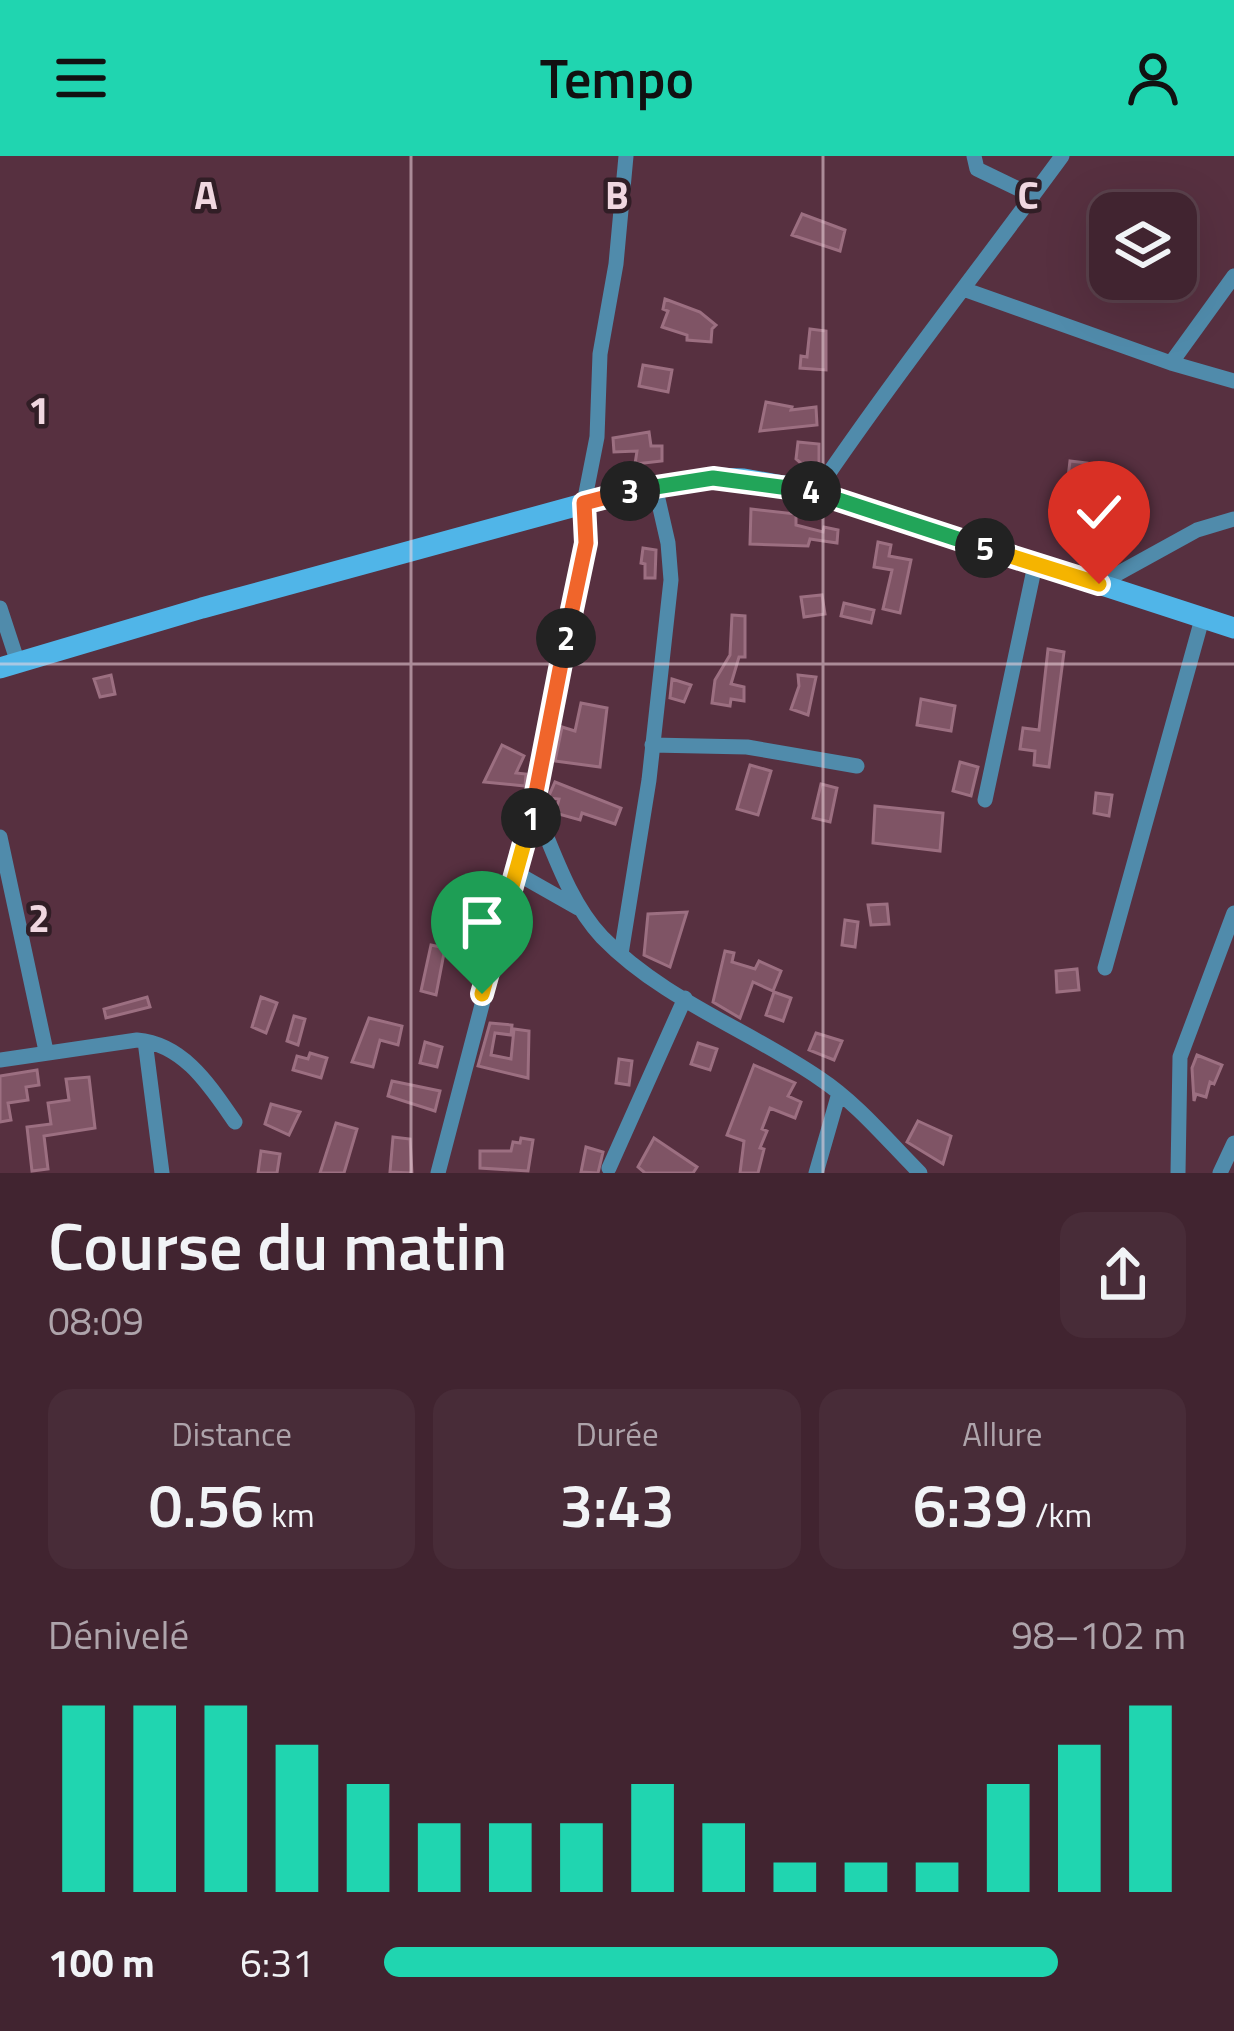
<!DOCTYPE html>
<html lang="fr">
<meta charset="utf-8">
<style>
:root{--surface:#412430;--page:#482c38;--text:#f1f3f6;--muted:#aea4ab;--line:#5a414c;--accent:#20d5b0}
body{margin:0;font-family:"Titillium Web",sans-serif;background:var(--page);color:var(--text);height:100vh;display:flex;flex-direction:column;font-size:45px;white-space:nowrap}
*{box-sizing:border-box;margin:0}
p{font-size:39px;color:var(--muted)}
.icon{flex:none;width:66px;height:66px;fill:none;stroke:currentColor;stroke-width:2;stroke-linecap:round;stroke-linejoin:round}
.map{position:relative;height:1017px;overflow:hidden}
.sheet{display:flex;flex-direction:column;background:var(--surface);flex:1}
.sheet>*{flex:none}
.tools{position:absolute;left:1089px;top:36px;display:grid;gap:24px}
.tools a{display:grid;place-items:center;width:108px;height:108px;border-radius:24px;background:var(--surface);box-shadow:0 12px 48px #0002,0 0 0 3px var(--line);font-size:60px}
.pin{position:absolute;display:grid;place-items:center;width:102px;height:102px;color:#fff;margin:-123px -51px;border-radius:50% 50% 50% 0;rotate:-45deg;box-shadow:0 0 12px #0007}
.pin .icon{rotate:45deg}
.km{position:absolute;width:60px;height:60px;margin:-30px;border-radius:50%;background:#222;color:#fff;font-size:33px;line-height:60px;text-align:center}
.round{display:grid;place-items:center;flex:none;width:126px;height:126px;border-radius:24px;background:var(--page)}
.overview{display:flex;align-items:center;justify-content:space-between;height:204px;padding:0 48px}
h1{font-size:66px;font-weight:600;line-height:90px}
.metrics{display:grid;grid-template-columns:repeat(3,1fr);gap:18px;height:204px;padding:12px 48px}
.metrics div{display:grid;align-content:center;border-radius:24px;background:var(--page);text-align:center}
.metrics b{font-size:60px;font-weight:600}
.metrics small{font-size:33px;font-weight:400}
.metrics p{font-size:33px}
.chart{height:336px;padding:24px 48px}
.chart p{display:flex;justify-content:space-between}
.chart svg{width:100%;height:216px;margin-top:12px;stroke:var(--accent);stroke-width:6}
ul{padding:0 48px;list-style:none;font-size:39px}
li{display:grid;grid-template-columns:192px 144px 1fr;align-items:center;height:90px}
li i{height:30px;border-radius:15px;background:var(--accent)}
header{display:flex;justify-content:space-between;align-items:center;height:156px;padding:0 48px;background:var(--accent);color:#111;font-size:54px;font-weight:600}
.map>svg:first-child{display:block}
.building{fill:#7f5465;stroke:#9c6f81;stroke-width:3}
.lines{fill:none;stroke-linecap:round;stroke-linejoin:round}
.minor{stroke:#508bab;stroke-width:15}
.secondary{stroke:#50b5e8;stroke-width:21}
.split-1-casing{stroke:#fff;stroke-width:24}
.split-2-casing{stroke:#fff;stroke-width:24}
.split-3-casing{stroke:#fff;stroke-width:24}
.split-4-casing{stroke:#fff;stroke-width:24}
.split-5-casing{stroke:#fff;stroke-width:24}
.split-6-casing{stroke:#fff;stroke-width:24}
.split-1{stroke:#f5b400;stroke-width:15}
.split-2{stroke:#f0652b;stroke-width:15}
.split-3{stroke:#f0652b;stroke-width:15}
.split-4{stroke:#22a559;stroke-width:15}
.split-5{stroke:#22a559;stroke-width:15}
.split-6{stroke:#f5b400;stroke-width:15}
.grid{fill:none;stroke:#f0d7e0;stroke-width:3;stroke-opacity:0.55}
.grid-label{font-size:39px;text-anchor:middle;font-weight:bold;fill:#f0d7e0;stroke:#311e26;stroke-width:9;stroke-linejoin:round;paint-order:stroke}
</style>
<header><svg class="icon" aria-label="menu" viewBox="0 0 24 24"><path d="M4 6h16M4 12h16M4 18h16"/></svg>Tempo<svg class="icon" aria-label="person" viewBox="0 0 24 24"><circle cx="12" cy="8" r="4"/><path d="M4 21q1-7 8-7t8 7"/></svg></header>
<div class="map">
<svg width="1234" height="1017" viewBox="0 0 1234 1017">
<rect width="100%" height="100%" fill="#573040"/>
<path class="building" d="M802 58 845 74 840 95 792 79Z
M665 143 700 156 716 169 712 173 711 186 687 184V179L662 171 668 155 663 153Z
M810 173 826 175V214L800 212 801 200 807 201Z
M643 209 672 214 668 236 639 230Z
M766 246 792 251 791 254 816 251 817 269 760 275Z
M649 276 651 290H662V305L635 308 637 295 614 296 613 282Z
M798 286 819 288V311L803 309 796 303Z
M1070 305 1087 307 1085 323 1114 328 1112 336 1107 335 1106 343 1087 339 1088 333 1067 330Z
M751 353 796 358V369L823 376 824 371 838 374 837 387 810 383 808 390 750 388Z
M878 386 891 389 889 400 911 404 900 457 883 453 892 414 874 411Z
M643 392 656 394 655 422H645V408L641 407Z
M822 439 825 458 804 461 801 441Z
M844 447 874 454 871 467 841 460Z
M732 459 745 460V501H739L731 528 744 531V545L731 543 730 550 712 547 715 524 730 499Z
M1048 493 1064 496 1049 611 1034 609 1035 595 1020 593 1023 572 1039 574Z
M111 519 115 538 100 541 94 523Z
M798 519 816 521 808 559 791 553 799 530Z
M672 523 691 529 684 546 670 542Z
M921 543 955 550 951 575 917 569Z
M581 547 607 552 600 611 555 605 562 571 575 575Z
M502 589 524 600 516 617 526 618 525 630 484 626Z
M960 606 978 611 971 640 953 635Z
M750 609 771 615 758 659 737 653Z
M555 626 621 652 615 668 582 657 580 664 555 657 559 643 548 642Z
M821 628 837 632 830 666 813 662Z
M1096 637 1112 639 1109 660 1094 657Z
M875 650 943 657 940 695 873 687Z
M887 748 889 768 871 769 868 749Z
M687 756 670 811 644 799 648 758Z
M845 764 858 766 855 791 842 789Z
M431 789 445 792 436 839 421 835Z
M725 795 734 797 732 806 755 813 759 805 781 815 773 835 753 826 740 862 713 846Z
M1077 813 1079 834 1057 836 1056 815Z
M774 836 791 842 783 865 766 859Z
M147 841 150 851 106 862 104 853Z
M261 841 277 847 266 877 252 871Z
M294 860 305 863 298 889 287 885Z
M369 862 402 870 398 889 380 884 373 911 352 906Z
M490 867 512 869 511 879 495 877 491 899 511 903 514 873 529 875 528 922 478 910Z
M816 877 842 885 834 904 809 894Z
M425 886 442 891 437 911 420 907Z
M698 887 717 893 710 914 691 908Z
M310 897 327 902 321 922 293 914 297 900 308 903Z
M1197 899 1222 909 1214 928 1210 926 1206 941 1196 938 1194 945 1192 912Z
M619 903 632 905 629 929 616 927Z
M754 909 795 927 788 940 801 946 795 962 770 952 762 973 767 975 760 992 764 993 758 1017H740L744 985 727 979Z
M37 914 39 929 26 931 28 944 8 947 11 964 0 966V920Z
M89 921 95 972 44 980 48 1013 32 1015 27 971 51 968 48 947 69 944 66 923Z
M392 925 440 935 435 955 388 940Z
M271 948 300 956 289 979 265 968Z
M918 965 951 980 943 1008 907 986Z
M336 967 357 973 344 1017H320Z
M393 981 410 983 412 1017 390 1016Z
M521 982 533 984 528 1015 480 1012V995H511L513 986 520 987Z
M654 982 697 1011 693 1017H645L638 1011Z
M586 991 603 996 598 1017 581 1016Z
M261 995 280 998 277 1017H258Z"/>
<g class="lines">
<path class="minor" d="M974 0 977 13 1033 40
M966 134 1171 207 1234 225
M1171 207 1234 120
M816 336C894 221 980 112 1062 0
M1099 428 1197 374 1234 363
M0 452 18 507
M652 589 747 591 857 610
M985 644 1035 409
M534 650C553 694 569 746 602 781 662 843 749 874 819 922 857 947 888 985 920 1017
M0 681 46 895
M518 718 578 752
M621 798 649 624 671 424 668 387 655 330
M1105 812 1202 463
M145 885 162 1017
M0 904 137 884C184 888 210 930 235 966
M609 1012 685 842
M438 1017 534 650 586 387 584 347 597 281 600 198 616 108 626 0
M816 1017 839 937
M1178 1017 1180 901 1234 757
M1220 1017 1234 987"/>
<path class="secondary" d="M0 512 202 452 627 336 713 322 744 323 816 336 1234 472"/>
</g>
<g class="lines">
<g class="split-1-casing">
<path id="split-1" d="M482 838 531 662"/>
</g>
<g class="split-2-casing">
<path id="split-2" d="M531 662 566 482"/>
</g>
<g class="split-3-casing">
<path id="split-3" d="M566 482 586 387 584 347 630 335"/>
</g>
<g class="split-4-casing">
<path id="split-4" d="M630 335 713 322 811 335"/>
</g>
<g class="split-5-casing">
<path id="split-5" d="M811 335 985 392"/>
</g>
<g class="split-6-casing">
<path id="split-6" d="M985 392 1099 428"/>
</g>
<use href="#split-1" class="split-1"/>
<use href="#split-2" class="split-2"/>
<use href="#split-3" class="split-3"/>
<use href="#split-4" class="split-4"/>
<use href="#split-5" class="split-5"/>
<use href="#split-6" class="split-6"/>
</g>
<path class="grid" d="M411 0V1017M823 0V1017M0 508H1234"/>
<g class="grid-label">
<text x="206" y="53">A</text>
<text x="617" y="53">B</text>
<text x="1028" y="53">C</text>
<text x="39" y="268">1</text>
<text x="39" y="776">2</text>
</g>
</svg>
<div class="tools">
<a><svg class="icon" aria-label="layers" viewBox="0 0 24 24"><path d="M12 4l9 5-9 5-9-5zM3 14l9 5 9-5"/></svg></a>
</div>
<div class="pin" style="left:482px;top:838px;background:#1e9e55"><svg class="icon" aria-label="arrive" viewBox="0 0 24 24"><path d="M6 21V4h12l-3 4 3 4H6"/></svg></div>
<div class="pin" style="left:1099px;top:428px;background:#d93025"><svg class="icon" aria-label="check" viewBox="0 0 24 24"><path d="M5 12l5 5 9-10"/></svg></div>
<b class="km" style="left:531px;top:662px">1</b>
<b class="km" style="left:566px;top:482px">2</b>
<b class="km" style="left:630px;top:335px">3</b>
<b class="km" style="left:811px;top:335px">4</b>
<b class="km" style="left:985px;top:392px">5</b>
</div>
<section class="sheet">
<div class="overview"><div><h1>Course du matin</h1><p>08:09</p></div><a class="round"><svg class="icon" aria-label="share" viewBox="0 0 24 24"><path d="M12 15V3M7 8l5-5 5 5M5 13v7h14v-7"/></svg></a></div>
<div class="metrics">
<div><p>Distance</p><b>0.56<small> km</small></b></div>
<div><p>Durée</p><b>3:43</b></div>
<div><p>Allure</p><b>6:39<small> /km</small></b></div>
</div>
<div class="chart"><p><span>Dénivelé</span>98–102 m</p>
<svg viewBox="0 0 160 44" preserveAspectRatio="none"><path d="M5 44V6M15 44V6M25 44V6M35 44V14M45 44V22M55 44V30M65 44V30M75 44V30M85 44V22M95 44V30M105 44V38M115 44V38M125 44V38M135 44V22M145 44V14M155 44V6"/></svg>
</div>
<ul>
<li><b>100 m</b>6:31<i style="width:84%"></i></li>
</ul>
</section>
